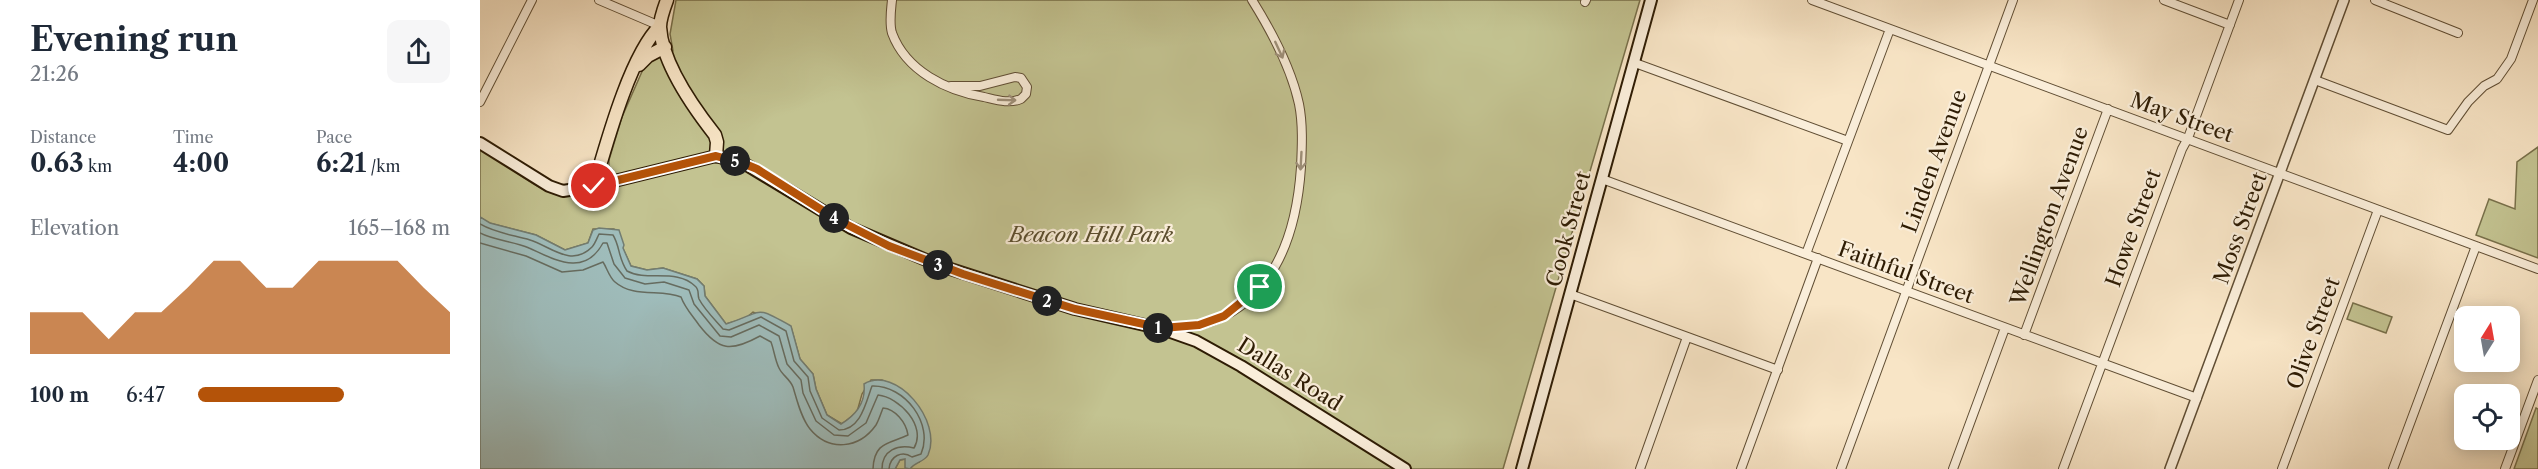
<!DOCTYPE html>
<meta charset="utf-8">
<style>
:root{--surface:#fff;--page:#f6f6f7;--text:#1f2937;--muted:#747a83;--accent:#b45309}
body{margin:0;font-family:"Libre Caslon Text",serif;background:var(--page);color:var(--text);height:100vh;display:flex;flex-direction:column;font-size:22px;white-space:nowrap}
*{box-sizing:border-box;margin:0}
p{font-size:20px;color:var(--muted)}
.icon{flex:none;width:33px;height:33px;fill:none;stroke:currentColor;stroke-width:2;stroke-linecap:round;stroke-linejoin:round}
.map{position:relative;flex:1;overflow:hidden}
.panel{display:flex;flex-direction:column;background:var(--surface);width:480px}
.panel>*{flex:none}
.needle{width:39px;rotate:11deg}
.fabs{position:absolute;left:1974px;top:306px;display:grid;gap:12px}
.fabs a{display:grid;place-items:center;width:66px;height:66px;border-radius:12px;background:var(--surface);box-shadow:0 3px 15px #0003;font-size:30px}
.pin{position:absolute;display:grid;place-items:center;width:51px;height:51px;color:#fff;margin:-26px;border:3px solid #fff;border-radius:50%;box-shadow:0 2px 6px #0007}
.km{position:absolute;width:30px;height:30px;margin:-15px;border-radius:50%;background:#222;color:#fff;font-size:16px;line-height:30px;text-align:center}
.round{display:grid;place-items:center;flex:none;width:63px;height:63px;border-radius:12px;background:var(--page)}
.head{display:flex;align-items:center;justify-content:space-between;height:102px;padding:0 30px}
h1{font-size:33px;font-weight:700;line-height:45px}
.stats{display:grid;grid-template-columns:repeat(3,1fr);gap:9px;height:102px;padding:6px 30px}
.stats div{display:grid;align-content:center}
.stats b{font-size:26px;font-weight:700}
.stats small{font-size:16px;font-weight:400}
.stats p{font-size:16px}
.chart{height:168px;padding:12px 30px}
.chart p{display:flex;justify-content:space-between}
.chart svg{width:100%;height:108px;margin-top:6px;fill:var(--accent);opacity:.7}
ul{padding:0 30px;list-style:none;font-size:20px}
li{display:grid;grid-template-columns:96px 72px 1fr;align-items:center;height:45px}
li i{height:15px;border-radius:8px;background:var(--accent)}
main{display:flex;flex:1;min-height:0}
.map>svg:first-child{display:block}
.green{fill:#c3c391;stroke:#78704a;stroke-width:1.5}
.water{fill:#9fbdbc;stroke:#727d72;stroke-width:1.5}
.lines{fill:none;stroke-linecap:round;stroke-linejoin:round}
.shore{stroke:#666c60;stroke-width:1.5}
.minor-casing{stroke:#604e34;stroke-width:10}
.tertiary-casing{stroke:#604e34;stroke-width:12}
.secondary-casing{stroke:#2e1c04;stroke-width:14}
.primary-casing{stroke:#2e1c04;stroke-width:15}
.minor{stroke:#faeeda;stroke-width:8}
.tertiary{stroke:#faeeda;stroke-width:9}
.secondary{stroke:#faeeda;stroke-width:10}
.primary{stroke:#f8e5c6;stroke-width:12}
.oneway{stroke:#9e907a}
.route-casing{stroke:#fff;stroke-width:12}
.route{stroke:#b45309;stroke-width:8}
.labels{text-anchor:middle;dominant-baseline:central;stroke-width:4.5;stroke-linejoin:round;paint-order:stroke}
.street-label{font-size:21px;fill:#2e1c04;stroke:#faeeda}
.park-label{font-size:21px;font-style:italic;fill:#5b4e2e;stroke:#faeeda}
</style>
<main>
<section class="panel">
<div class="head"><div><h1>Evening run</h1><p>21:26</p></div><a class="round"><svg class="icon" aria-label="share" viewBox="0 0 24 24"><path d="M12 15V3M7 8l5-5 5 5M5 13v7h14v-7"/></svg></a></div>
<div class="stats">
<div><p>Distance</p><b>0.63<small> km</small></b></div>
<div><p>Time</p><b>4:00</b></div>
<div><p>Pace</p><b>6:21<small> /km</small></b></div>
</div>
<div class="chart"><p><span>Elevation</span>165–168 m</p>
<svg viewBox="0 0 160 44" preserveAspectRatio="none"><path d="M0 44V27L10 27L20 27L30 38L40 27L50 27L60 17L70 6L80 6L90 17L100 17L110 6L120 6L130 6L140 6L150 17L160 27V44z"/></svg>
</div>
<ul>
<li><b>100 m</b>6:47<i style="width:58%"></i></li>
</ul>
</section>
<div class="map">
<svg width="2058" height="469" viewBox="0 0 2058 469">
<rect width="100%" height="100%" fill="#f8e5c6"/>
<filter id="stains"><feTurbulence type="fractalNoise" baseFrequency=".00333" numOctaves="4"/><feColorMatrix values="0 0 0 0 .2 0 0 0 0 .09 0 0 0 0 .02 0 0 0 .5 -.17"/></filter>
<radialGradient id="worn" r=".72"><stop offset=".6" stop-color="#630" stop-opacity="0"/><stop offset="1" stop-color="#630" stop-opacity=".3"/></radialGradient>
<path class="green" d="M196 0H1160L1023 469H415L420 460 426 459V463L439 462 411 384 402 380H391L382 394 377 412 362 424 347 415 336 389 333 374 320 359 311 327 273 312 266 318 246 324 225 296 224 286 217 279 183 268 167 270 151 266 134 229H113L108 243 85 250 56 235 9 223 0 217V147C20 160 65 198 88 196 103 195 119 190 134 187L133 170 129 166V160L142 117 168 58 193 51 190 34Z
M2058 147V258L1996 235 2009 199 2035 209 2037 162Z
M1873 303 1912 317 1906 333 1867 319Z
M2056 408 2058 409V469H2034Z"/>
<path class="water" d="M0 217 10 223 56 235 85 250 108 243 113 230 119 228 139 230 144 245 143 248 151 266 167 270 183 268 217 279 224 286 225 296 246 324C285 312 272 304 311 326L320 359 333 374 336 389 347 415 361 424C376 415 386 403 384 384 416 365 463 421 448 455 444 462 435 462 430 469L425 468V459L420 460 415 469H0Z"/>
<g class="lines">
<path class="shore" d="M0 224C15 233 33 235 50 240 70 246 91 268 112 247 115 244 117 238 119 234L133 235C140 246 138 258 147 271 167 282 197 268 215 286 220 290 217 294 219 299 224 309 236 321 243 329L249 330 281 317 306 331 314 361 328 377 330 391 342 418 359 430C381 430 386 402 392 386 425 385 454 424 441 454L432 457C422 450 410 456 409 469
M0 233C15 241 34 241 49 248 74 259 104 278 123 243H127L134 264 145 278 165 284 184 282 209 290 214 304 240 336 251 337 279 325 299 336 307 364 321 380 323 393 336 421 354 435 368 436 386 423 398 395C419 397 447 426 434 448 418 444 402 450 402 469
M0 243 46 256 82 272 103 270 123 262C127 268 129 277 135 282 153 298 181 289 201 297 205 308 212 315 219 325 239 351 251 352 280 336L291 342C294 350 295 360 299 368 302 375 310 379 313 387 317 400 321 418 330 429 349 452 379 449 396 425 399 420 401 413 403 408 415 409 426 422 428 435 410 444 394 441 393 469"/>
<g class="minor-casing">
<path id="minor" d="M119 0 180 26
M412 0C411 10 409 23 412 33 426 71 467 91 504 97 517 100 529 104 541 99L546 94 547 87 541 78 535 77 500 86H471
M1332 0 2058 269
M1684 0 1750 25
M1895 0 1978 33
M1105 2 1106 0
M1155 63 1368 141
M1835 80 1968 130 1988 102 2004 86 2017 79 2031 59 2053 0
M0 102 52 0
M1122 179 1717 398
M1326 254 1410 29
M1090 294 1298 370
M684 328C702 327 721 327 738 319 798 292 817 228 821 167 822 146 823 124 819 104 811 67 792 32 772 0
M1544 335 1628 109
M1160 469 1207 337
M1261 469 1338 258
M1361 469 1533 0
M1473 469 1525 328
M1583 469 1702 149 1708 138 1759 0
M1802 469 1898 210
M1913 469 1996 246
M2025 469 2058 380"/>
</g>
<g class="tertiary-casing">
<path id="tertiary" d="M1690 469 1864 0"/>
</g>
<g class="secondary-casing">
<path id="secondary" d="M0 143 69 186 83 191 114 186 236 156 265 164 371 228 458 265 595 309 682 329 716 341 761 366 925 469
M1042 469 1171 0"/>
</g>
<g class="primary-casing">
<path id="primary" d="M187 0C184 8 180 19 180 27 182 63 213 107 235 135L237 142 236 156
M159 65 168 56 185 47
M114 186C126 145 150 55 180 26"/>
</g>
<use href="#minor" class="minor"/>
<use href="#tertiary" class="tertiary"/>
<use href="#secondary" class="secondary"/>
<use href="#primary" class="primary"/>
</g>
<defs><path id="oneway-shaft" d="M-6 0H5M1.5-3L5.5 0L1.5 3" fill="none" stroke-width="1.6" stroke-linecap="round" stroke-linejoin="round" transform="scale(1.5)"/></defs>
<g class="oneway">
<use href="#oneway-shaft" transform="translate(799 50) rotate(65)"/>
<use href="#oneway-shaft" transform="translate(527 100) rotate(2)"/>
<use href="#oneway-shaft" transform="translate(821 161) rotate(93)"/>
</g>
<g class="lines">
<g class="route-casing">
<path id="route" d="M114 186 236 156 265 164 277 169 356 219 409 246 483 274 595 309 682 328 719 325 744 316 780 287"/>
</g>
<use href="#route" class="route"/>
</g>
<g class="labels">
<g class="street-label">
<text transform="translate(1702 117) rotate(20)">May Street</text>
<text transform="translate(1454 161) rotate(-70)">Linden Avenue</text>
<text transform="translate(1569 216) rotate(-70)">Wellington Avenue</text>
<text transform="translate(1653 228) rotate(-70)">Howe Street</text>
<text transform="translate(1760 228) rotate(-70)">Moss Street</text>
<text transform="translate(1088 229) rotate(-75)">Cook Street</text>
<text transform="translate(1426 272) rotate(20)">Faithful Street</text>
<text transform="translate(1833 333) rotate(-70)">Olive Street</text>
<text transform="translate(810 374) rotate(32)">Dallas Road</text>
</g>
<g class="park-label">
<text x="611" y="234">Beacon Hill Park</text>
</g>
</g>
<rect width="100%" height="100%" filter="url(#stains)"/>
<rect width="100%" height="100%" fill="url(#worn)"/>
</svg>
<div class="fabs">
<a><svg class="needle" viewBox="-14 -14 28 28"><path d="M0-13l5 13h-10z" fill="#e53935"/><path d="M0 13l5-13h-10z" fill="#747a83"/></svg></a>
<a><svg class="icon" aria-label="locate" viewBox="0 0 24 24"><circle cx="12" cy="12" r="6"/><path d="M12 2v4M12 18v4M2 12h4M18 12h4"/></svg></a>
</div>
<div class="pin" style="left:780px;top:287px;background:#1e9e55"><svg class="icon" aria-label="arrive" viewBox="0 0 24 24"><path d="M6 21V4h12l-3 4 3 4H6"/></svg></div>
<div class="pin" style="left:114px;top:186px;background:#d93025"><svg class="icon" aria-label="check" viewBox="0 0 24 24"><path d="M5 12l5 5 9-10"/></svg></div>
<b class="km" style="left:678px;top:328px">1</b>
<b class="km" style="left:567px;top:301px">2</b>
<b class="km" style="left:458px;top:265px">3</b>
<b class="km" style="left:354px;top:218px">4</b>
<b class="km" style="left:255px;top:161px">5</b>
</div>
</main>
